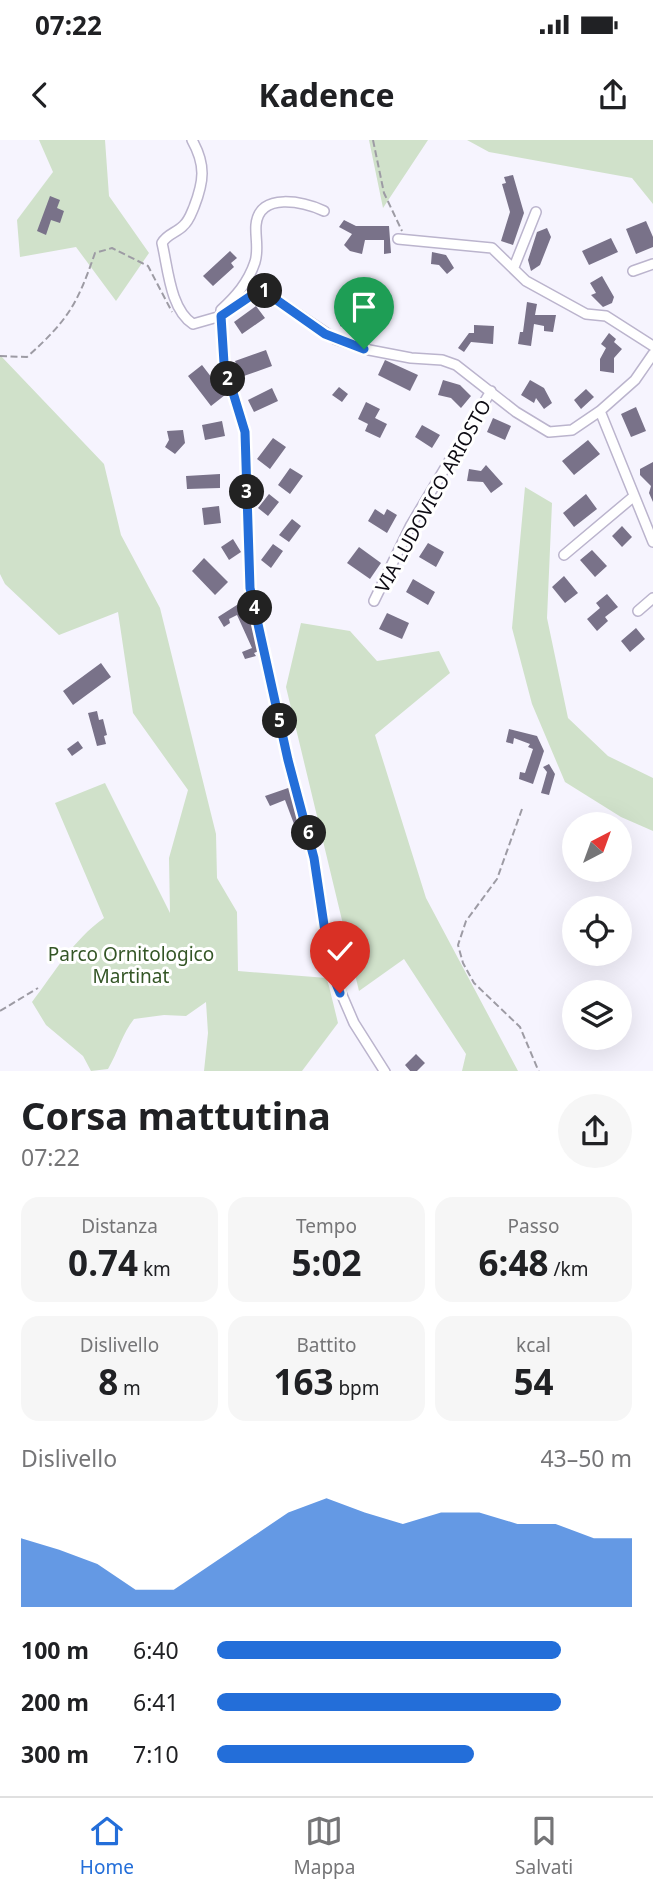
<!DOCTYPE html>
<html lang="it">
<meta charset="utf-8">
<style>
:root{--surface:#fff;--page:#f6f6f6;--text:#202124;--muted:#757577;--line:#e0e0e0;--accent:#236ed9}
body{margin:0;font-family:"Noto Sans",sans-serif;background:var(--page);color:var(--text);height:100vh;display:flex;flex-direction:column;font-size:26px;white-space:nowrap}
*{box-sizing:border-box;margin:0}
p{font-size:23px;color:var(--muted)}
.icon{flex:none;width:38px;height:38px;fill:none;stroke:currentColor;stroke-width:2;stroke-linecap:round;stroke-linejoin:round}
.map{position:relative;height:931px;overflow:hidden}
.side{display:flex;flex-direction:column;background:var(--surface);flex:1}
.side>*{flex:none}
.needle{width:46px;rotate:41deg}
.tools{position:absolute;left:562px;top:672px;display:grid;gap:14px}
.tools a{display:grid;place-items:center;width:70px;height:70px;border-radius:50%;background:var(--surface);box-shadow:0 7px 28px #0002;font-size:35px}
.pin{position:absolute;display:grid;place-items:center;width:60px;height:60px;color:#fff;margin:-72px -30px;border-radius:50% 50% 50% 0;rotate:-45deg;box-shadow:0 0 7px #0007}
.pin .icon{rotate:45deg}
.km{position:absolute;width:35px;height:35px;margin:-18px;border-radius:50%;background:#222;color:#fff;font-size:19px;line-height:35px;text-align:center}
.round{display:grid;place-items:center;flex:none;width:74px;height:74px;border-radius:37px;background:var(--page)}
.head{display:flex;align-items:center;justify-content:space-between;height:119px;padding:0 21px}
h1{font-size:38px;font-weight:700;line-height:52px}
.figures{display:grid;grid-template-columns:repeat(3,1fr);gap:10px;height:119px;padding:7px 21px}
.figures div{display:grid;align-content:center;border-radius:18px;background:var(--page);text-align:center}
.figures b{font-size:35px;font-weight:700}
.figures small{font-size:19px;font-weight:400}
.figures p{font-size:19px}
.chart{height:196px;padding:14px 21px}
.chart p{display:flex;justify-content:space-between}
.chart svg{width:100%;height:126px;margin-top:7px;fill:var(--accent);opacity:.7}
ul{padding:0 21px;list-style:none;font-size:23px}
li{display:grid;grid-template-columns:112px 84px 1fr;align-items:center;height:52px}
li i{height:18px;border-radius:9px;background:var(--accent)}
.status{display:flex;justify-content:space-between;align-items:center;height:49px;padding:0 35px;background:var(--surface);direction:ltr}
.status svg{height:19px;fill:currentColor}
header{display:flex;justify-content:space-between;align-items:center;height:91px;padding:0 21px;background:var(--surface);font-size:32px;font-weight:700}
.tabs{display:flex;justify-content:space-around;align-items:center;height:98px;border-top:2px solid var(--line);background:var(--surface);font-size:19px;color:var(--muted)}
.tabs a{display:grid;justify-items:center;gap:4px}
.tabs .selected{color:var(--accent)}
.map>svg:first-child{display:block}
.green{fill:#d0e1ca}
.building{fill:#797289}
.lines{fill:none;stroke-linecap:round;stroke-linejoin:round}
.minor-casing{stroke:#bbb4cd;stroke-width:12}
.path{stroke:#9d9ba4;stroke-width:2;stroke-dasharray:7 3.5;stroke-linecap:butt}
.minor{stroke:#fff;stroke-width:9}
.route-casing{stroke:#fff;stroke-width:14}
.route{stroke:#236ed9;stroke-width:9}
.labels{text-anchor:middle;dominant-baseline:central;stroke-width:6;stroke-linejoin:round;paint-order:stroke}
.street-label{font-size:19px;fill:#0d0b13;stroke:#fff}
.park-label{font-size:19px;fill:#345626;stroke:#fff}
</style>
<div class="status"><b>07:22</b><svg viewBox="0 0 49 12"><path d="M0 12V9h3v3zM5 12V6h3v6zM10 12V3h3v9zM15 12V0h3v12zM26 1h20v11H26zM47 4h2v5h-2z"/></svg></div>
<header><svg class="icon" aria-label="back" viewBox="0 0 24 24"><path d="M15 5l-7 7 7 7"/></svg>Kadence<svg class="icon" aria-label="share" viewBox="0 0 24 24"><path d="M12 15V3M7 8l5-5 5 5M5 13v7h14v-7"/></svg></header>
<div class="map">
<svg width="653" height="932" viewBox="0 0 653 932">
<rect width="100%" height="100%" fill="#f6f4fe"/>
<path class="green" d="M39 0H105L109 56 149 113 116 161 76 107 20 117 17 80 53 32Z
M369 0H428L383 68Z
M467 0H653V64L632 38 489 12Z
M0 215 104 324 121 395 160 468 216 694 217 738 237 772 238 831 327 838 338 883 302 931H204L208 893 206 862 186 876 164 875 134 879C122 894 118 912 108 929L91 931 83 916 46 885 32 862C55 832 73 800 104 778L55 663 105 643 170 773 169 718 188 650 133 573 118 472 59 495 5 444 0 434Z
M525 347 552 363 547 478 568 578 608 616 653 638V691L621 677 565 642 532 564 512 488Z
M301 483 350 491 377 521 439 511 450 533 375 595 426 758 518 931H462L466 914 404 819 359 851 286 547Z"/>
<path class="building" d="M513 35 524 73 513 105 501 101 510 72 502 44 506 43 504 37Z
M50 56 60 60 57 68 64 71 60 83 51 80 46 95 37 91Z
M344 80 356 86H389L391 113 384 114V100H365L362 114 350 111 344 105 352 94 339 87Z
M646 81 653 97V107L636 114 626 89Z
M547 88 551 97 540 125 531 131 528 120 537 92Z
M611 98 618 112 589 125 582 111Z
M230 111 237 118 231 123 234 127 213 146 203 136Z
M432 112 446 115 454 128 447 134 439 125 431 124Z
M602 136 614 157 612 163 603 167 591 155 596 153 590 143Z
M527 162 537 164 535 175H556L553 192 544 191V186L534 184 531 206 518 204 520 192H523Z
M256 166 265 178 242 194 234 182Z
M344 166 374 177 373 189 354 186 352 190 340 186Z
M474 185 494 186 493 204 471 202 464 212 458 208 469 193H474Z
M609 193 616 199 614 202 622 209 614 218V233L600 231V219L606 208 601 204Z
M266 210 272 226 241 237 235 221Z
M385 220 418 235 410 251 378 235Z
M202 225 225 255 211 266 188 236Z
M443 240 460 245 471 256 461 268 451 258 438 255Z
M530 240 544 248 552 263 544 269 536 258 534 263 521 255Z
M339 247 348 254 342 262 332 255Z
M272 248 278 261 254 272 248 260Z
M586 249 594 257 581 269 574 260Z
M366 262 380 269 375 278 387 284 380 298 365 291 368 284 358 279Z
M636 267 646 291 631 297 621 274Z
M493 278 511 286 505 300 487 292Z
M222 281 225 296 205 300 202 285Z
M422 285 440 295 432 308 415 297Z
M183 290 185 303 175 314 165 307 169 300 167 291Z
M273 298 286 307 270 329 257 319Z
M588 300 600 314 574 335 562 321Z
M653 322V362L649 353 651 346 640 335V329Z
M486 325 503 344 491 353 483 342 467 341 469 329 481 331Z
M290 328 303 336 290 354 278 345Z
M220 334V348L187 349 186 336Z
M269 354 279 362 268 376 258 368Z
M586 354 597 369 574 387 563 373Z
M219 366 221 383 204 385 202 368Z
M375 369 384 375 387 369 397 375 387 393 368 381Z
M292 379 301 386 289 402 279 395Z
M622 386 632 397 622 407 612 396Z
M233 399 241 412 229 420 221 407Z
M428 403 444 412 436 427 419 417Z
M273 404 283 411 271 428 261 420Z
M359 407 381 423 370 439 347 423Z
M592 410 607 426 595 437 580 420Z
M204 418 228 442 215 455 192 431Z
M564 436 578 453 565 463 552 447Z
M413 439 435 452 428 465 406 452Z
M607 454 618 467 605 477 608 481 597 491 587 479 600 468 596 463Z
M240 463 254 485 261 510 254 513 256 516 245 519 242 512 252 508 237 475 229 479 230 483 224 487 218 477Z
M387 473 409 483 402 499 379 489Z
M636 488 645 499 630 512 621 501Z
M101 523 111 537 73 565 63 551Z
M97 571 99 580 103 579 107 595 104 596 106 604 97 606 88 573Z
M509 589 537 596 544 611 533 644 519 639 520 632 525 633 533 609 528 607 530 604 514 598 513 604 506 602Z
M78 601 83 608 72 616 67 609Z
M549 624 555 634 549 655 541 653 547 632 543 627Z
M291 647 302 680 294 684 285 660 270 666 265 656Z
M416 914 425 923 416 932H411L405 925Z"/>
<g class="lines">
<g class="minor-casing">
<path id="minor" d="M192 0C206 25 204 41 194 67 191 74 189 81 183 86 176 93 167 94 162 103 168 128 170 169 193 184L221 176 261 149 335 199 364 209 411 218 442 220 456 225 516 272 549 292 572 290 600 271 635 240 653 214
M324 71C304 62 259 51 256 85 255 97 259 109 255 122 248 143 236 156 221 170L224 223 245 292 250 448 288 620 314 718 332 832 354 883 385 932
M398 99 492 108 526 141 586 174 606 176 653 206
M514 127 536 72
M633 131 653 124
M600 271 653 402
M564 415 633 357
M374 461 411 385 491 251
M638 471 653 458"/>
</g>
<path class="path" d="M373 0 384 53 402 91
M0 216 27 217C68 180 77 165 95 113L112 108 148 126 172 172
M522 669 497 739 466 781 458 805 463 823 474 843 520 887 539 932
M0 871 38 848"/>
<use href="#minor" class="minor"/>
</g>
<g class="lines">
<g class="route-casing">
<path id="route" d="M340 853 331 832 314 718 288 620 250 448 245 292 224 223 221 176 261 149 325 194 364 209"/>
</g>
<use href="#route" class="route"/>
</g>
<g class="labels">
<g class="street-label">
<text transform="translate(433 356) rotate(-61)">VIA LUDOVICO ARIOSTO</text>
</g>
<g class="park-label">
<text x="131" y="814">Parco Ornitologico<tspan x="131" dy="22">Martinat</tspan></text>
</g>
</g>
</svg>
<div class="tools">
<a><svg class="needle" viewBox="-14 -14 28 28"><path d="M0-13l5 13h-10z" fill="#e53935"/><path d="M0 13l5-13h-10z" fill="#757577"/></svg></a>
<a><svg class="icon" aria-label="locate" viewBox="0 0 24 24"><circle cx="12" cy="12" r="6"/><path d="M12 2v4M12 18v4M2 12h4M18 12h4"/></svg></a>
<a><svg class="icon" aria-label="layers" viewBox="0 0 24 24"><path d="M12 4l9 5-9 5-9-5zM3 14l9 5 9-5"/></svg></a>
</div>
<div class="pin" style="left:364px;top:209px;background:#1e9e55"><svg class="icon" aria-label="arrive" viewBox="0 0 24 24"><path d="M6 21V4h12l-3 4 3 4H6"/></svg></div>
<div class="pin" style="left:340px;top:853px;background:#d93025"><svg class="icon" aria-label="check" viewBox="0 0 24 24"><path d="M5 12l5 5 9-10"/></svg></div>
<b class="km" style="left:265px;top:151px">1</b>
<b class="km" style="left:228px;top:239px">2</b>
<b class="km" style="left:247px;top:352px">3</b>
<b class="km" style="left:255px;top:468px">4</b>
<b class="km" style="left:280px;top:581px">5</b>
<b class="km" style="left:309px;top:693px">6</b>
</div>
<section class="side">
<div class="head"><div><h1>Corsa mattutina</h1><p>07:22</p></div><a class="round"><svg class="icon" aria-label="share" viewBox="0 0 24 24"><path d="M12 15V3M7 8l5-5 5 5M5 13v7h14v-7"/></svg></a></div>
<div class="figures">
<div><p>Distanza</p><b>0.74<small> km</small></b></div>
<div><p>Tempo</p><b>5:02</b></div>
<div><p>Passo</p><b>6:48<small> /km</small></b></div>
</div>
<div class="figures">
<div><p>Dislivello</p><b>8<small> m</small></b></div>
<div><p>Battito</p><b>163<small> bpm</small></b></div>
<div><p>kcal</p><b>54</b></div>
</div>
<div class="chart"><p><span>Dislivello</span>43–50 m</p>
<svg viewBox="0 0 160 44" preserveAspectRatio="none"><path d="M0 44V20L10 24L20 29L30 38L40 38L50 29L60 20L70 11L80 6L90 11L100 15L110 11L120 11L130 15L140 15L150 20L160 20V44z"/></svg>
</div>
<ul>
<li><b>100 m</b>6:40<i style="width:83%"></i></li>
<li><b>200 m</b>6:41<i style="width:83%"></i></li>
<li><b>300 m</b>7:10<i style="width:62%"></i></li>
</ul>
</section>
<nav class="tabs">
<a class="selected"><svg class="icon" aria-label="home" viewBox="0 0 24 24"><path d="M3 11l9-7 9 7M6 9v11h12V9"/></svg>Home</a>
<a><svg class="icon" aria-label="map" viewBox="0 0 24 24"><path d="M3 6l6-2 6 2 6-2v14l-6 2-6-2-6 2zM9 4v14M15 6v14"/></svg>Mappa</a>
<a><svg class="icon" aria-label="saved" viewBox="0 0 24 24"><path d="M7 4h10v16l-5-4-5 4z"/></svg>Salvati</a>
</nav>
